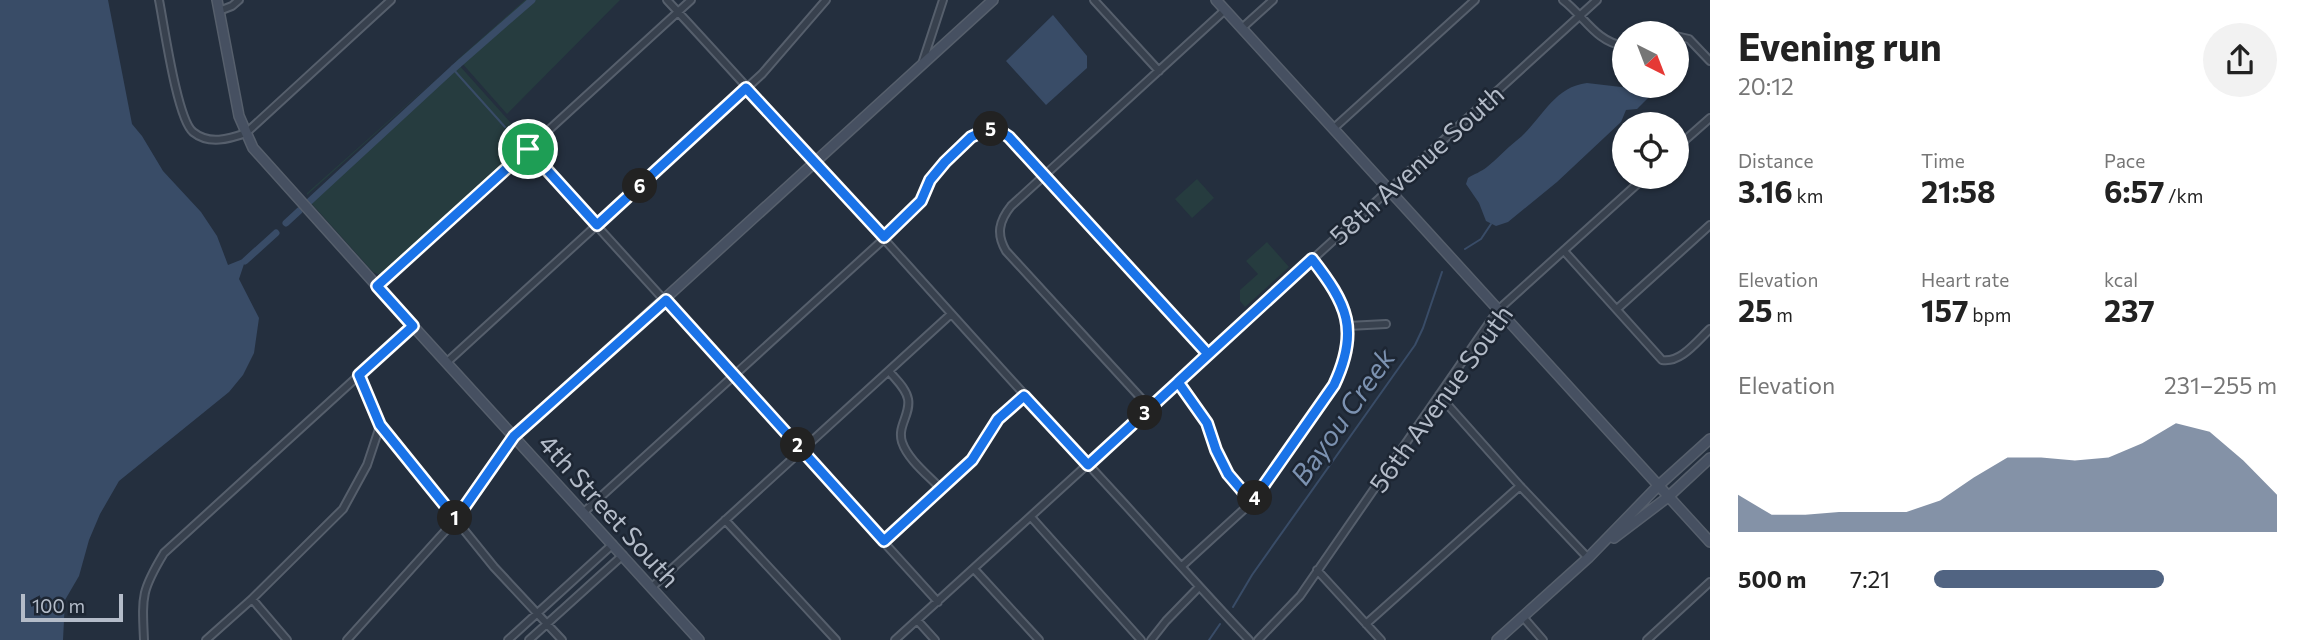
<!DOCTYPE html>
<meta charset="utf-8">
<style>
:root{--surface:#fff;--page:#f2f2f2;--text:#222;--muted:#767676;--accent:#516482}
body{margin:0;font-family:Commissioner,sans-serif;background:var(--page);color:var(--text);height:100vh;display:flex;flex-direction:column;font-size:26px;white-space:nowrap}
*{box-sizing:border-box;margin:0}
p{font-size:23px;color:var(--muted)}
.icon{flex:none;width:38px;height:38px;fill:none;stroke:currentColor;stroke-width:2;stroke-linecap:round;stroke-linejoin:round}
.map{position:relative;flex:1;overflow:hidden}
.panel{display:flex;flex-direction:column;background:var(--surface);width:595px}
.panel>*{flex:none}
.needle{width:46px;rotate:138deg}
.tools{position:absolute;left:1612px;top:21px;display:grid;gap:14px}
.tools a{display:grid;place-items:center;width:77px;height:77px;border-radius:50%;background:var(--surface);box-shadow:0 2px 5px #0004;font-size:35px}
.scale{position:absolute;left:21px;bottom:18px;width:102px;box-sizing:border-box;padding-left:7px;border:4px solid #b4bcc9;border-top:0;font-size:19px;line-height:24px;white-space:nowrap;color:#b4bcc9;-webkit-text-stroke:5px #1d2633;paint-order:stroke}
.pin{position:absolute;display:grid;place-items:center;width:60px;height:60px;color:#fff;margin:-30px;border:4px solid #fff;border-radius:50%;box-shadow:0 2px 7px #0007}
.km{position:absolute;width:35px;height:35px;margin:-18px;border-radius:50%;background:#222;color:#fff;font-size:19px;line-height:35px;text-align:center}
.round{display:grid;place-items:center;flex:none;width:74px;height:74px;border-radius:37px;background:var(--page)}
.head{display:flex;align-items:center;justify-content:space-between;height:119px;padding:0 28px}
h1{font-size:38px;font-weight:700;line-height:52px}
.stats{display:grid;grid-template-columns:repeat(3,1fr);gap:10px;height:119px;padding:7px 28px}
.stats div{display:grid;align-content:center}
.stats b{font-size:30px;font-weight:700}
.stats small{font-size:19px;font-weight:400}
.stats p{font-size:19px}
.chart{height:196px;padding:14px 28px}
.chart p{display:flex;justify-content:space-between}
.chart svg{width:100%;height:126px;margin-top:7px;fill:var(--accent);opacity:.7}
ul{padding:0 28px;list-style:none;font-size:23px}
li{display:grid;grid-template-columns:112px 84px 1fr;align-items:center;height:52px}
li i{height:18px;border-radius:9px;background:var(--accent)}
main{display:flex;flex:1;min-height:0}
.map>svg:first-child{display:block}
.green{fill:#263c3f}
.water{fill:#394c67}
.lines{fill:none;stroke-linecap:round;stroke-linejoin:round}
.stream{stroke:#394c67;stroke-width:2}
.canal{stroke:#394c67;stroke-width:7}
.street-casing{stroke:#565f6c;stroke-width:10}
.secondary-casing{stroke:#565f6c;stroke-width:12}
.street{stroke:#38414e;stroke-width:6}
.secondary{stroke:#465061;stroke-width:9}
.route-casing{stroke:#fff;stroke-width:14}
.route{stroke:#1a73e8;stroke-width:9}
.labels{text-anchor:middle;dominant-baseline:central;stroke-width:5;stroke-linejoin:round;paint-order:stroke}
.street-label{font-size:26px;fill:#b4bcc9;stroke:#1d2633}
.water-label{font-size:28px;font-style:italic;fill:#7c92b1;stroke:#1d2633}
</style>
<main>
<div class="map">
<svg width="1710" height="640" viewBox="0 0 1710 640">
<rect width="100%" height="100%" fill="#242f3e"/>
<path class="green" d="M525 0H620L507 114 461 62 456 61 307 195V193Z
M458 64 528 142 385 274 380 275 373 272 312 204 310 197Z
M1197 179 1214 198 1192 218 1175 199Z
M1267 242 1289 267 1245 307 1240 301V290L1258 274 1246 261Z"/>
<path class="water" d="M0 0H108L132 124 142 136 163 171 201 212 217 236 228 265 243 259 245 261 239 279 259 318 254 353 243 375 229 392 119 481 100 514 89 540 79 576 65 600 63 640H0Z
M1053 15 1087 56V68L1046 105 1006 61Z
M1587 83 1638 89 1646 92 1649 97 1637 109 1626 110 1621 122 1557 182 1508 222 1496 226 1486 221 1479 203 1466 184 1468 178C1474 174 1481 172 1487 167 1497 159 1506 149 1516 141 1541 122 1552 87 1587 83Z"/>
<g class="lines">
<path class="stream" d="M453 69 505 127
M1465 249 1481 239 1491 224
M1233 607 1252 575 1415 345 1423 328 1442 272
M1209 640 1220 624"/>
<path class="canal" d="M310 201 453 69 532 0
M286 223 299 211
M245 261 276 233"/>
<g class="street-casing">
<path id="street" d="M159 0C164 25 177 119 193 132 209 145 229 139 246 133L391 0
M667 0C820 165 967 334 1120 499 1163 546 1205 594 1249 640
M1094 0 1159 71
M1563 0C1584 16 1596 42 1624 46
M219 11 232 6 239 0
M1242 28 1273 0
M1676 36 1689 39 1710 61
M922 64 943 0
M1334 128 1475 0
M1676 148 1710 118
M528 150 938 602
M1564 251 1662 360C1681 363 1696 342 1710 329
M377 287 691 0
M1617 309 1710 225
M1348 326 1386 324
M446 363 762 74 826 0
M889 371C895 379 906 388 908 399 911 414 897 426 902 442 908 460 929 476 941 489
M359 375 380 426 494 567 562 640
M1178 382 1207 423 1216 450 1228 474 1252 502
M1439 395 1520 486 1588 558
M1150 408 1006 251C996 234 999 221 1011 206L1225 10
M584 512 885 238 921 201 931 180 945 162 971 137 988 129 1000 131 1009 137 1208 354
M1031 517 1141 640
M725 520 836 640
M884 541 973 460 998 419 1024 395
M1182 566 1252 502 1333 385C1360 330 1347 304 1312 259
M974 569 1039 640
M1317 570 1381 640
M652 587 951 314
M252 599 287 640
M1523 617 1543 640
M917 620 935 640
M1366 624 1520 486
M144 640C142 596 141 591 164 553L413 326
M206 640 252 599 343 509 367 465 380 426
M347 640 456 519 514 436
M508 640 613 544
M529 640 623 555
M895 640 1597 0
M1151 640 1166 621 1199 587
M1258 640 1300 596 1498 310 1645 177
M1647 640 1710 582"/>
</g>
<g class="secondary-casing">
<path id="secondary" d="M217 0 239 116 253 148 413 326 699 640
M1216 0 1710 542
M514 436 993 0
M1614 538 1668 497 1710 458
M1497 640 1588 558 1658 486 1710 439"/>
</g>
<use href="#street" class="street"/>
<use href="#secondary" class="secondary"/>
</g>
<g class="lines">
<g class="route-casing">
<path id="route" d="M528 149 377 286 413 326 359 375 380 425 456 519 514 436 666 300 884 541 972 460 998 419 1024 396 1088 465 1312 259C1347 304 1360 330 1334 385L1252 502 1228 474 1216 450 1207 423 1178 382 1208 354 1009 137 1000 131 988 129 971 137 945 162 930 180 921 201 884 237 746 88 597 225 528 149"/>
</g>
<use href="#route" class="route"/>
</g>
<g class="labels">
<g class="street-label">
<text transform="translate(1416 164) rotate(-42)">58th Avenue South</text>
<text transform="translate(1440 398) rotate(-54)">56th Avenue South</text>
<text transform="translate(610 510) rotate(48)">4th Street South</text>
</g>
<g class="water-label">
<text transform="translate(1342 416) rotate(-55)">Bayou Creek</text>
</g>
</g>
</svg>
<div class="tools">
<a><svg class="needle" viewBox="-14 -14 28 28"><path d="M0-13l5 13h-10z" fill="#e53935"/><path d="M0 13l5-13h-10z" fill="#767676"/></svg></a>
<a><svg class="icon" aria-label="locate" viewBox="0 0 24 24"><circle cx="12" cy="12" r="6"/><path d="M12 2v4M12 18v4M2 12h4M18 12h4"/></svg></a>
</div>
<div class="scale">100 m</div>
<div class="pin" style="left:528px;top:149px;background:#1e9e55"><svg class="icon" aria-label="arrive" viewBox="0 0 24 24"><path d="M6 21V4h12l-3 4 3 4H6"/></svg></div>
<b class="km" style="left:455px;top:518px">1</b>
<b class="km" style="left:798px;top:445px">2</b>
<b class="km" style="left:1145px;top:413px">3</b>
<b class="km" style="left:1255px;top:498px">4</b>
<b class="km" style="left:991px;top:129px">5</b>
<b class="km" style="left:640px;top:186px">6</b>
</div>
<section class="panel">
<div class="head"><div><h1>Evening run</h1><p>20:12</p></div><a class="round"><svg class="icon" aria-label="share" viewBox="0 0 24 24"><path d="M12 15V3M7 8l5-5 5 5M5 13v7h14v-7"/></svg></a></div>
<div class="stats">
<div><p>Distance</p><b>3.16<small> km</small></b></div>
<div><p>Time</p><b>21:58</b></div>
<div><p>Pace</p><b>6:57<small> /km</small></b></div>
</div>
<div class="stats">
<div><p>Elevation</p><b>25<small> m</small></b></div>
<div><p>Heart rate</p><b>157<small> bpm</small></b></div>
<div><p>kcal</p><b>237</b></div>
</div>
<div class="chart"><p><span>Elevation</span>231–255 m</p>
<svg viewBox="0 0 160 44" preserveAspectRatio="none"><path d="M0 44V31L10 38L20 38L30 37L40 37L50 37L60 33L70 25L80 18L90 18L100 19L110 18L120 13L130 6L140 9L150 19L160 31V44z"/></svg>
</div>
<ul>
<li><b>500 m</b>7:21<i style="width:67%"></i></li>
</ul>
</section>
</main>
